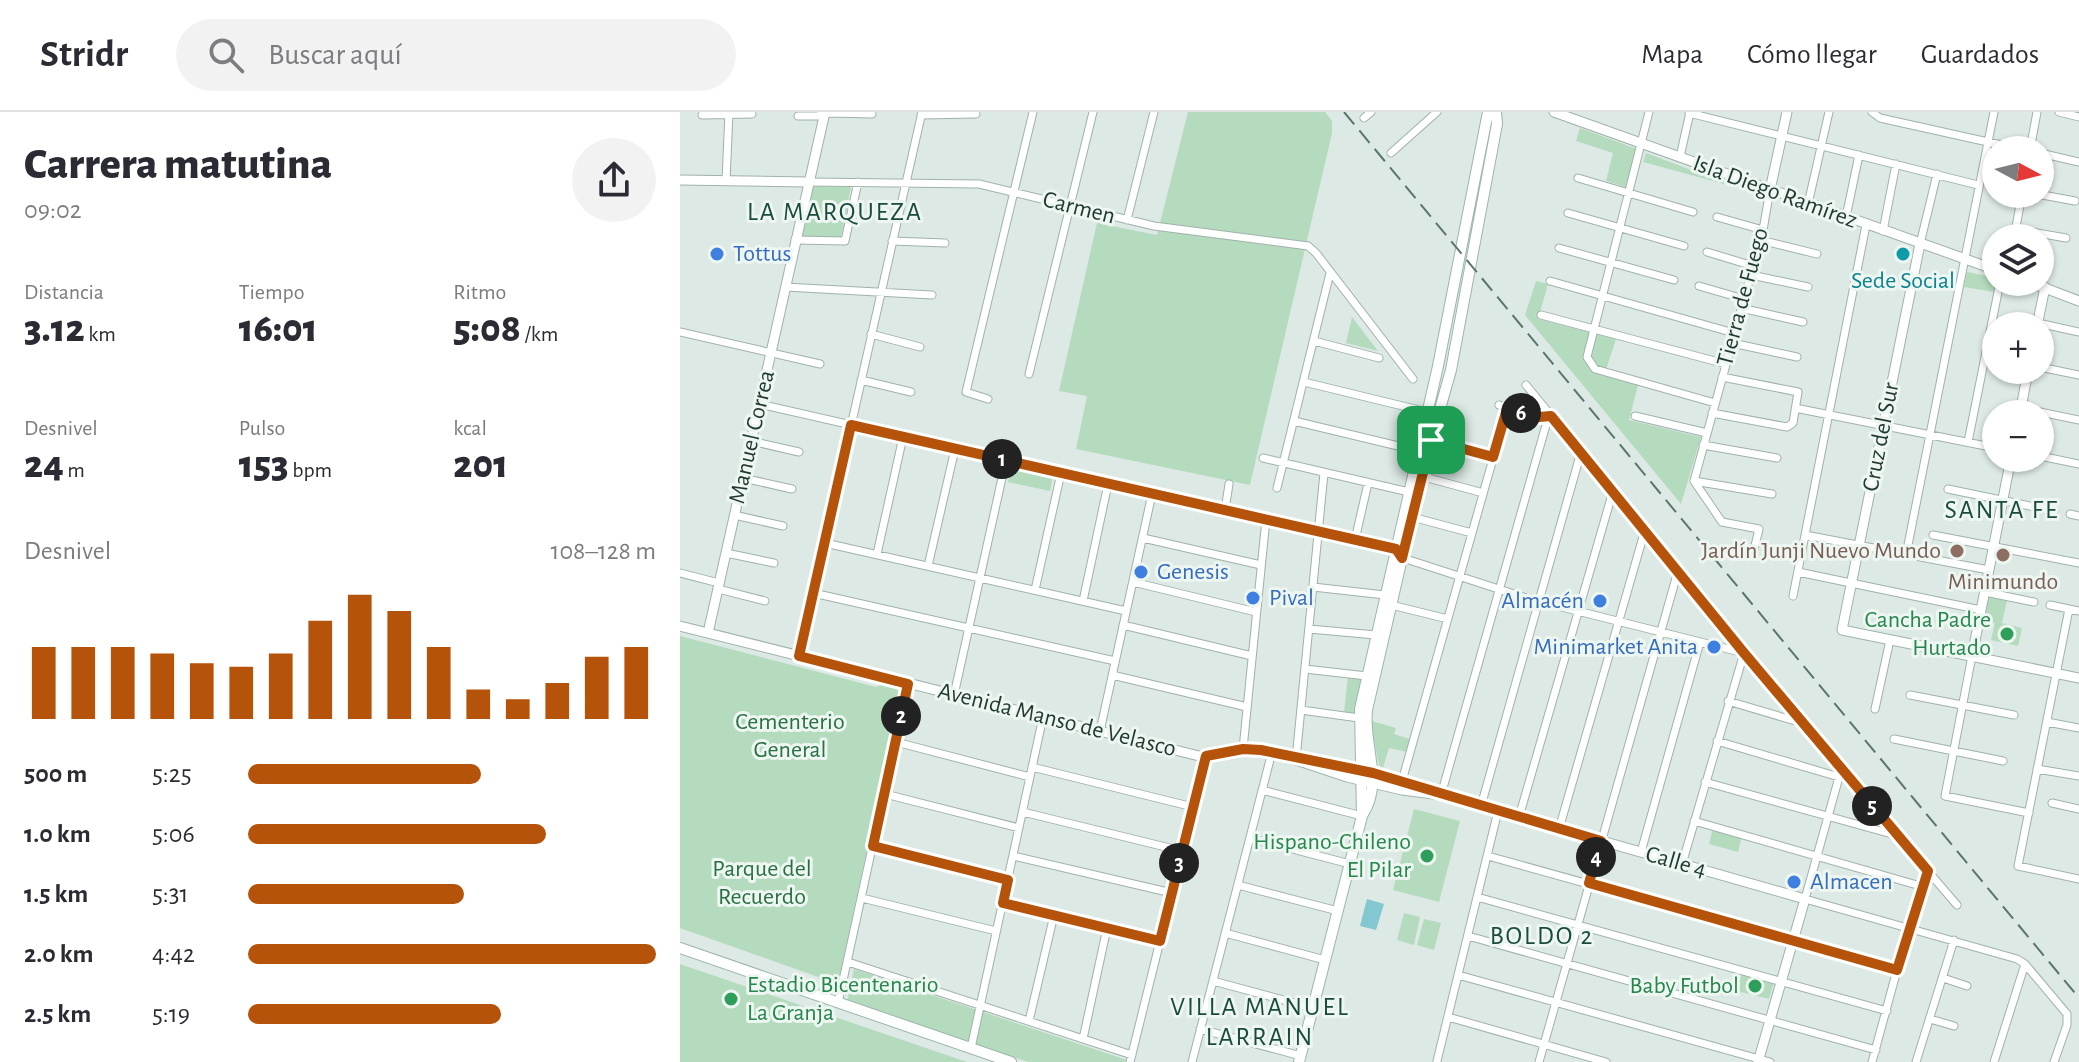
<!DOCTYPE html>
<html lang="es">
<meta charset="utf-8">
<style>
:root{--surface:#fff;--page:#f2f2f3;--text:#2b2b33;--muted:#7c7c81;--line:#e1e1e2;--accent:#b45309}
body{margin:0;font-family:"Alegreya Sans",sans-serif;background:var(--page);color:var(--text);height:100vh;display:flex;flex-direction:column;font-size:30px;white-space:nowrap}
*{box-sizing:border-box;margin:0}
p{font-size:26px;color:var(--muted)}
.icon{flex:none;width:44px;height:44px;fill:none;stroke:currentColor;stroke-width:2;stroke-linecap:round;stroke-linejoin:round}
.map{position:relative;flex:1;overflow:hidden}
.panel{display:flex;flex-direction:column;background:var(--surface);width:680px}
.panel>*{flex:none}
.needle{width:52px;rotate:97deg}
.controls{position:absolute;left:1302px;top:24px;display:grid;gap:16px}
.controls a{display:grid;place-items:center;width:72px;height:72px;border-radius:50%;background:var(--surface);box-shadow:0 2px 6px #0004;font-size:40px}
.pin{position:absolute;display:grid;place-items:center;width:68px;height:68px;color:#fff;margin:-34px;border-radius:16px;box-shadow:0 4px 12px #0006}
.km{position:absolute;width:40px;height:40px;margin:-20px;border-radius:50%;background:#222;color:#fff;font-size:22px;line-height:40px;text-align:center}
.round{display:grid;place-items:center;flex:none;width:84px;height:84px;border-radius:42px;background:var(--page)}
.overview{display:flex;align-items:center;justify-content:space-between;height:136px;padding:0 24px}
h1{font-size:44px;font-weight:800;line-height:60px}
.stats{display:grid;grid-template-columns:repeat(3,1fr);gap:12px;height:136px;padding:8px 24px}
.stats div{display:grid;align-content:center}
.stats b{font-size:40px;font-weight:800}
.stats small{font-size:22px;font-weight:400}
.stats p{font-size:22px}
.chart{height:224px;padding:16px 24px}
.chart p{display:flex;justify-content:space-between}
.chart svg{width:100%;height:144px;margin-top:8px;stroke:var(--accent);stroke-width:6}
ul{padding:0 24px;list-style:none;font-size:26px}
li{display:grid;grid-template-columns:128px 96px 1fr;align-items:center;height:60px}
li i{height:20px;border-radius:10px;background:var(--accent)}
header{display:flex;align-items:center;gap:48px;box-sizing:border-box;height:112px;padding:0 40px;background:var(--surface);border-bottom:2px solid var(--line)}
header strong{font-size:38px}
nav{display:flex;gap:44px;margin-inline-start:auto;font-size:28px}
.search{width:560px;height:72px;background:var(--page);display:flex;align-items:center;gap:20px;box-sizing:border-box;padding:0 28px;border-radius:44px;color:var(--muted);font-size:30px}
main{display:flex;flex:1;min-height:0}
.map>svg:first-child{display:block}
.green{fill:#b5dbbe}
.water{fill:#83c7d0}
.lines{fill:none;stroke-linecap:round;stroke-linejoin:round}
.minor-casing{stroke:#a0b1ab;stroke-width:9}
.tertiary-casing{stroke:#a0b1ab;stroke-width:11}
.secondary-casing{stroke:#9cb5ab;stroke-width:12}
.minor{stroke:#fff;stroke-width:7}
.tertiary{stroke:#fff;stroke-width:9}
.secondary{stroke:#fff;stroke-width:10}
.rail{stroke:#59756c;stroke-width:2;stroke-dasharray:16 8;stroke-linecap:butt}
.route-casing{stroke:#fff;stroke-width:16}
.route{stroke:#b45309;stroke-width:10}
.shop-dot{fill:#3f7fe0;stroke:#edf6f1;stroke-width:3}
.culture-dot{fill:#0f9aa8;stroke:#edf6f1;stroke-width:3}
.education-dot{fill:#8d6e63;stroke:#edf6f1;stroke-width:3}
.leisure-dot{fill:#2e9e5b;stroke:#edf6f1;stroke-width:3}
.labels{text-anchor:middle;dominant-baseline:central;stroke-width:6;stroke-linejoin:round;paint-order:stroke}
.street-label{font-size:24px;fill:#1f3931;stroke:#edf6f1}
.shop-label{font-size:24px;fill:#366cbe;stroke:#edf6f1;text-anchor:start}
.culture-label{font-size:24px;fill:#0d838f;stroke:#edf6f1}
.education-label{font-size:24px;fill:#785e54;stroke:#edf6f1;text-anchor:end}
.leisure-label{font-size:24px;fill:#27864d;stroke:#edf6f1;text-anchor:end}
.park-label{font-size:24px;fill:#297042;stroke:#edf6f1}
.neighbourhood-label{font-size:26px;letter-spacing:2px;fill:#1b4b3e;stroke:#edf6f1}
</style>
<header>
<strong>Stridr</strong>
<div class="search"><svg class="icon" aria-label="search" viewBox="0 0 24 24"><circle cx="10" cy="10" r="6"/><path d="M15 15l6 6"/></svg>Buscar aquí</div>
<nav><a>Mapa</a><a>Cómo llegar</a><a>Guardados</a></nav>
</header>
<main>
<section class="panel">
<div class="overview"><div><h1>Carrera matutina</h1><p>09:02</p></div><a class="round"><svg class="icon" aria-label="share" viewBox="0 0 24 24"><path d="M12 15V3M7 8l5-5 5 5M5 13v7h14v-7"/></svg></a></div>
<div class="stats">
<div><p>Distancia</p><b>3.12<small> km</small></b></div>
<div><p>Tiempo</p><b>16:01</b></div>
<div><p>Ritmo</p><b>5:08<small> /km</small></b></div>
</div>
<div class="stats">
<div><p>Desnivel</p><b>24<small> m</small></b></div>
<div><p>Pulso</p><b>153<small> bpm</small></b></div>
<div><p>kcal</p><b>201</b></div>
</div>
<div class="chart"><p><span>Desnivel</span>108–128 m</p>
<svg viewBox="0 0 160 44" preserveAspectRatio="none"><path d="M5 44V22M15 44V22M25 44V22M35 44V24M45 44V27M55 44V28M65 44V24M75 44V14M85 44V6M95 44V11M105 44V22M115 44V35M125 44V38M135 44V33M145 44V25M155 44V22"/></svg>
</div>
<ul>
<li><b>500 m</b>5:25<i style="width:57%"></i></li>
<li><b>1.0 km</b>5:06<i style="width:73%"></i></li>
<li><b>1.5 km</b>5:31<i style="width:53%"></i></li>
<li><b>2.0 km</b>4:42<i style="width:100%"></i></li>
<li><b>2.5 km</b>5:19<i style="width:62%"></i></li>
</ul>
</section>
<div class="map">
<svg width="1399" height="950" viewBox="0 0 1399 950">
<rect width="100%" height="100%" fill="#dde9e4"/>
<path class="green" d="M508 0H645L652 9V21L570 373 396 337 407 284 379 279 417 111 477 123Z
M900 16 957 37 946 75 926 69 933 41 896 29Z
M966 41 1059 76 963 50Z
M132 74 171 75 161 126 121 125Z
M1287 160 1316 166 1314 180 1284 175Z
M856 169 868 172 858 207 936 227 924 264 958 273 949 308 1021 325 1001 392 845 203Z
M672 205 698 239 666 231Z
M332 355 373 364 370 379 328 370Z
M1308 484 1327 488 1322 511 1342 516 1338 534 1311 528 1315 511 1303 508Z
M0 524 196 575 201 573 221 578 158 872 0 816Z
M668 563 685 565 677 602 664 601Z
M692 609 716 616 714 622 730 627 727 640 709 636 701 662 691 614Z
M734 697 780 709 759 790 713 778Z
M1033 716 1062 724 1058 740 1029 732Z
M724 801 740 805 734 833 717 828Z
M744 807 761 811 754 838 737 833Z
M0 852 287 950H0Z
M174 857 447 948V950H348L167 890Z
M1062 861 1094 870 1089 887 1057 879Z"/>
<path class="water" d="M687 787 704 792 696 818 680 814Z"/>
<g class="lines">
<g class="minor-casing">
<path id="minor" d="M969 0 907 245 915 257 1035 291
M1192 0 1200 6 1344 38
M1379 0 1399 5
M1009 1 1298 73
M22 3 72 2
M241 3 296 2
M118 4H137L150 1 192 2
M684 6 691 0
M1350 38 1357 0
M711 41 757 0
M1360 41 1399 50
M1000 45 1010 0
M898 66 1013 100
M46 69 49 0
M128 70 299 72 474 114 628 134 636 141 733 267
M1357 82 1395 89
M1128 92 1149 0
M888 101 1004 134
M1037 105 1083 118
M1166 105 1179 43
M447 108 474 0
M1335 117 1386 126
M1203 119 1216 52
M1334 126 1342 82
M115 128 165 129 178 70
M1080 128 1137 142
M212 129 265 131
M1240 132 1257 62
M879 136 994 168
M1027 140 1073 154
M1071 163 1128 175
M870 169 1054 221
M1019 174 1064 187
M105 175 252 183
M1061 196 1123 210
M861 203 1046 252
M1358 211 1399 220
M0 220 140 252
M191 222 240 235
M634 229 699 246
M1052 231 1117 245
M1360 255 1399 263
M349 262 413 0
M181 268 231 280
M624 270 739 298
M846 273 1161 658 1277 793
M308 287 286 280 353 0
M79 292 716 437 726 447 846 486 1064 541 1002 752
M819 293C833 301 855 307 871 304
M1341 296 1399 308
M1120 297 1316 336
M1032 301 1107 315 1113 311 1118 280 1042 265
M955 304 1027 321
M614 309 739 339
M751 328 813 345
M71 329 119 340
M1288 330 1320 170
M1023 333 1097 346
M1360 344 1399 352
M583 346 729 380
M741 364 803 381
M63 366 112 377
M1014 369 1083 118 1090 78
M1014 369 1042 410 1079 417 1073 442
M1014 369 1092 382
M597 376 650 161
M1268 377 1374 399
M545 398 549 372
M1390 402 1399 404
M54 403 103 414
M732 405 792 421
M1125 423 1309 458
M1253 423 1399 451
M463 426 581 453
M675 428 688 371
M145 431 446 499
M46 441 94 451
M197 442 223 325
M1226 443 1314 0
M248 454 275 337
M1118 460 1301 498
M0 461 39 471
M453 470 576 500
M633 475 705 483
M38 477 85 489
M355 478 381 361
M1305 480 1354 490
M133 481 435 549
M1113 484 1186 113
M403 489 428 372
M711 493 768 507
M1370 493 1399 499
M1389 497 1338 754 1399 767
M443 513 572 544
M629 517 696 523
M119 544 242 0
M1292 544 1265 684 1349 701
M625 557 687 564
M432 563 567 595
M274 583 326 348
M1230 583 1334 603
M1048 589 1122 611
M1195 597 1210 528
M621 598 679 606
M1367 610 1399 616
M420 619 472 382
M1214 627 1323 649
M1037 629 1159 665
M216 630 350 665
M563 637 586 407
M616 647 644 361
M352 655 513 695
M1357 657 1399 664
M1161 658 1125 787 1337 847 1345 852 1387 902V913L1374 950
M722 669 827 297
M1025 670 1219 724
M582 678 682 704
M205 682 339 716
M761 683 866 313 871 304
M1372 691 1399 697
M801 694 901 340
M343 700 502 739
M839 705 933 379
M1014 709 1244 775
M879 717 965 418
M570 726 670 752
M193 734 328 768
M961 740 1020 530
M333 744 492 781
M808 744 1217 858
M558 773 658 799
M797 785 1207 899
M182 786 316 819
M323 791 480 829
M545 821 645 848
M788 824 1196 938
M168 850 452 943
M778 863 1090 950
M1263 866 1287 874
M533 869 633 896
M158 891 228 572
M768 905 926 950
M1250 907 1274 914
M349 909 374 803
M520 917 621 944
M403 927 427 816
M291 936 363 605
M757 949 818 699
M450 950 526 644
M512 950 592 640
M859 950 998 459
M1192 950 1217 858 1248 759
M1236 950 1274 828
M1314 950 1345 852"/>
</g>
<g class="tertiary-casing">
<path id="tertiary" d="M874 0 1316 158
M0 68 128 70
M1090 78 1107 0
M1240 132 1162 518 1399 566
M1349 170 1399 189
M1357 214 1365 175
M1340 302 1348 258
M0 514 519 644 563 637 592 640 667 665 722 678 761 683
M28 521 145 0
M1292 544 1331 346
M632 648 693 661 761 683 1125 787 1078 950"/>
</g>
<g class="secondary-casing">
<path id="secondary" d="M683 702C704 669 683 634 687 598L741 364 771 258 817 12 816 0
M0 836 331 950
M619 950 682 704 680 597 758 254 808 0"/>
</g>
<use href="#minor" class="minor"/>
<use href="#tertiary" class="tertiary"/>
<use href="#secondary" class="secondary"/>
<path class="rail" d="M664 0 1399 886"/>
</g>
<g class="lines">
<g class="route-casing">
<path id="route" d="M827 297 859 305 871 304 1064 541 1248 759 1217 858 909 771 921 729 693 661 581 638 563 637 526 644 480 829 323 791 328 768 193 734 228 572 119 544 171 313 716 437 722 446 751 328 813 345Z"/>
</g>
<use href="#route" class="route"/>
</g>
<g class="shop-dot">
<circle cx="37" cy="142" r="8"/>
<circle cx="461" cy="460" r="8"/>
<circle cx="573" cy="486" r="8"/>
<circle cx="920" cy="489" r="8"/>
<circle cx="1034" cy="535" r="8"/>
<circle cx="1114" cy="770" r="8"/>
</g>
<circle class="culture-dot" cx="1223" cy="142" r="8"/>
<g class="education-dot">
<circle cx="1277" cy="439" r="8"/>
<circle cx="1323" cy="443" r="8"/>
</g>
<g class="leisure-dot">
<circle cx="1327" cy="522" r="8"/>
<circle cx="747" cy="744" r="8"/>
<circle cx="1075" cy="874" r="8"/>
<circle cx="51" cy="887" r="8"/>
</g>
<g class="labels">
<g class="street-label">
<text transform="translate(1095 80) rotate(20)">Isla Diego Ramírez</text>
<text transform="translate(399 96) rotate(14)">Carmen</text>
<text transform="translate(1063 185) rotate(-75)">Tierra de Fuego</text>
<text transform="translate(72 325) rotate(-77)">Manuel Correa</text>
<text transform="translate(1201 325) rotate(-79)">Cruz del Sur</text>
<text transform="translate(377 608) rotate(14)">Avenida Manso de Velasco</text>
<text transform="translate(996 750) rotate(16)">Calle 4</text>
</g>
<g class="shop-label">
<text x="53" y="142">Tottus</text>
<text x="477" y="460">Genesis</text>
<text x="589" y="486">Pival</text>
<text x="904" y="489" text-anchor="end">Almacén</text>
<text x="1018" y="535" text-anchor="end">Minimarket Anita</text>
<text x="1130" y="770">Almacen</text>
</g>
<g class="culture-label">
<text x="1223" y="169">Sede Social</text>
</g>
<g class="education-label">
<text x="1261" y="439">Jardín Junji Nuevo Mundo</text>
<text x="1323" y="470" text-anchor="middle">Minimundo</text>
</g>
<g class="leisure-label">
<text x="1311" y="508">Cancha Padre<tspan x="1311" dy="28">Hurtado</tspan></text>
<text x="731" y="730">Hispano-Chileno<tspan x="731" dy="28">El Pilar</tspan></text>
<text x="67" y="873" text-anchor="start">Estadio Bicentenario<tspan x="67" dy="28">La Granja</tspan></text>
<text x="1059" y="874">Baby Futbol</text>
</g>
<g class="park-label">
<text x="110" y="610">Cementerio<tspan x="110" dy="28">General</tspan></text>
<text x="82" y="757">Parque del<tspan x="82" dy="28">Recuerdo</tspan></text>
</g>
<g class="neighbourhood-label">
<text x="155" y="100">LA MARQUEZA</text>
<text x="1322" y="398">SANTA FE</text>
<text x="862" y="824">BOLDO 2</text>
<text x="580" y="895">VILLA MANUEL<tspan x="580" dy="30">LARRAIN</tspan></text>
</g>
</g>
</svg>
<div class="controls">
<a><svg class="needle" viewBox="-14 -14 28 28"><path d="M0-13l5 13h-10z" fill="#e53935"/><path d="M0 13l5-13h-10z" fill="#7c7c81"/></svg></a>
<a><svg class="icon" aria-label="layers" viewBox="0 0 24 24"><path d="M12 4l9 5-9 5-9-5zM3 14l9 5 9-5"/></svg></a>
<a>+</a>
<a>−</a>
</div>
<div class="pin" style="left:751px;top:328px;background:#1e9e55"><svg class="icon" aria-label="arrive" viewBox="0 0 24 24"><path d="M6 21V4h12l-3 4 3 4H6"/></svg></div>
<b class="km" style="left:322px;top:347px">1</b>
<b class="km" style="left:221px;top:604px">2</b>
<b class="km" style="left:499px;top:751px">3</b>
<b class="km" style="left:916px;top:745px">4</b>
<b class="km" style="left:1192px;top:694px">5</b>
<b class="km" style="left:841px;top:301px">6</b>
</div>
</main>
